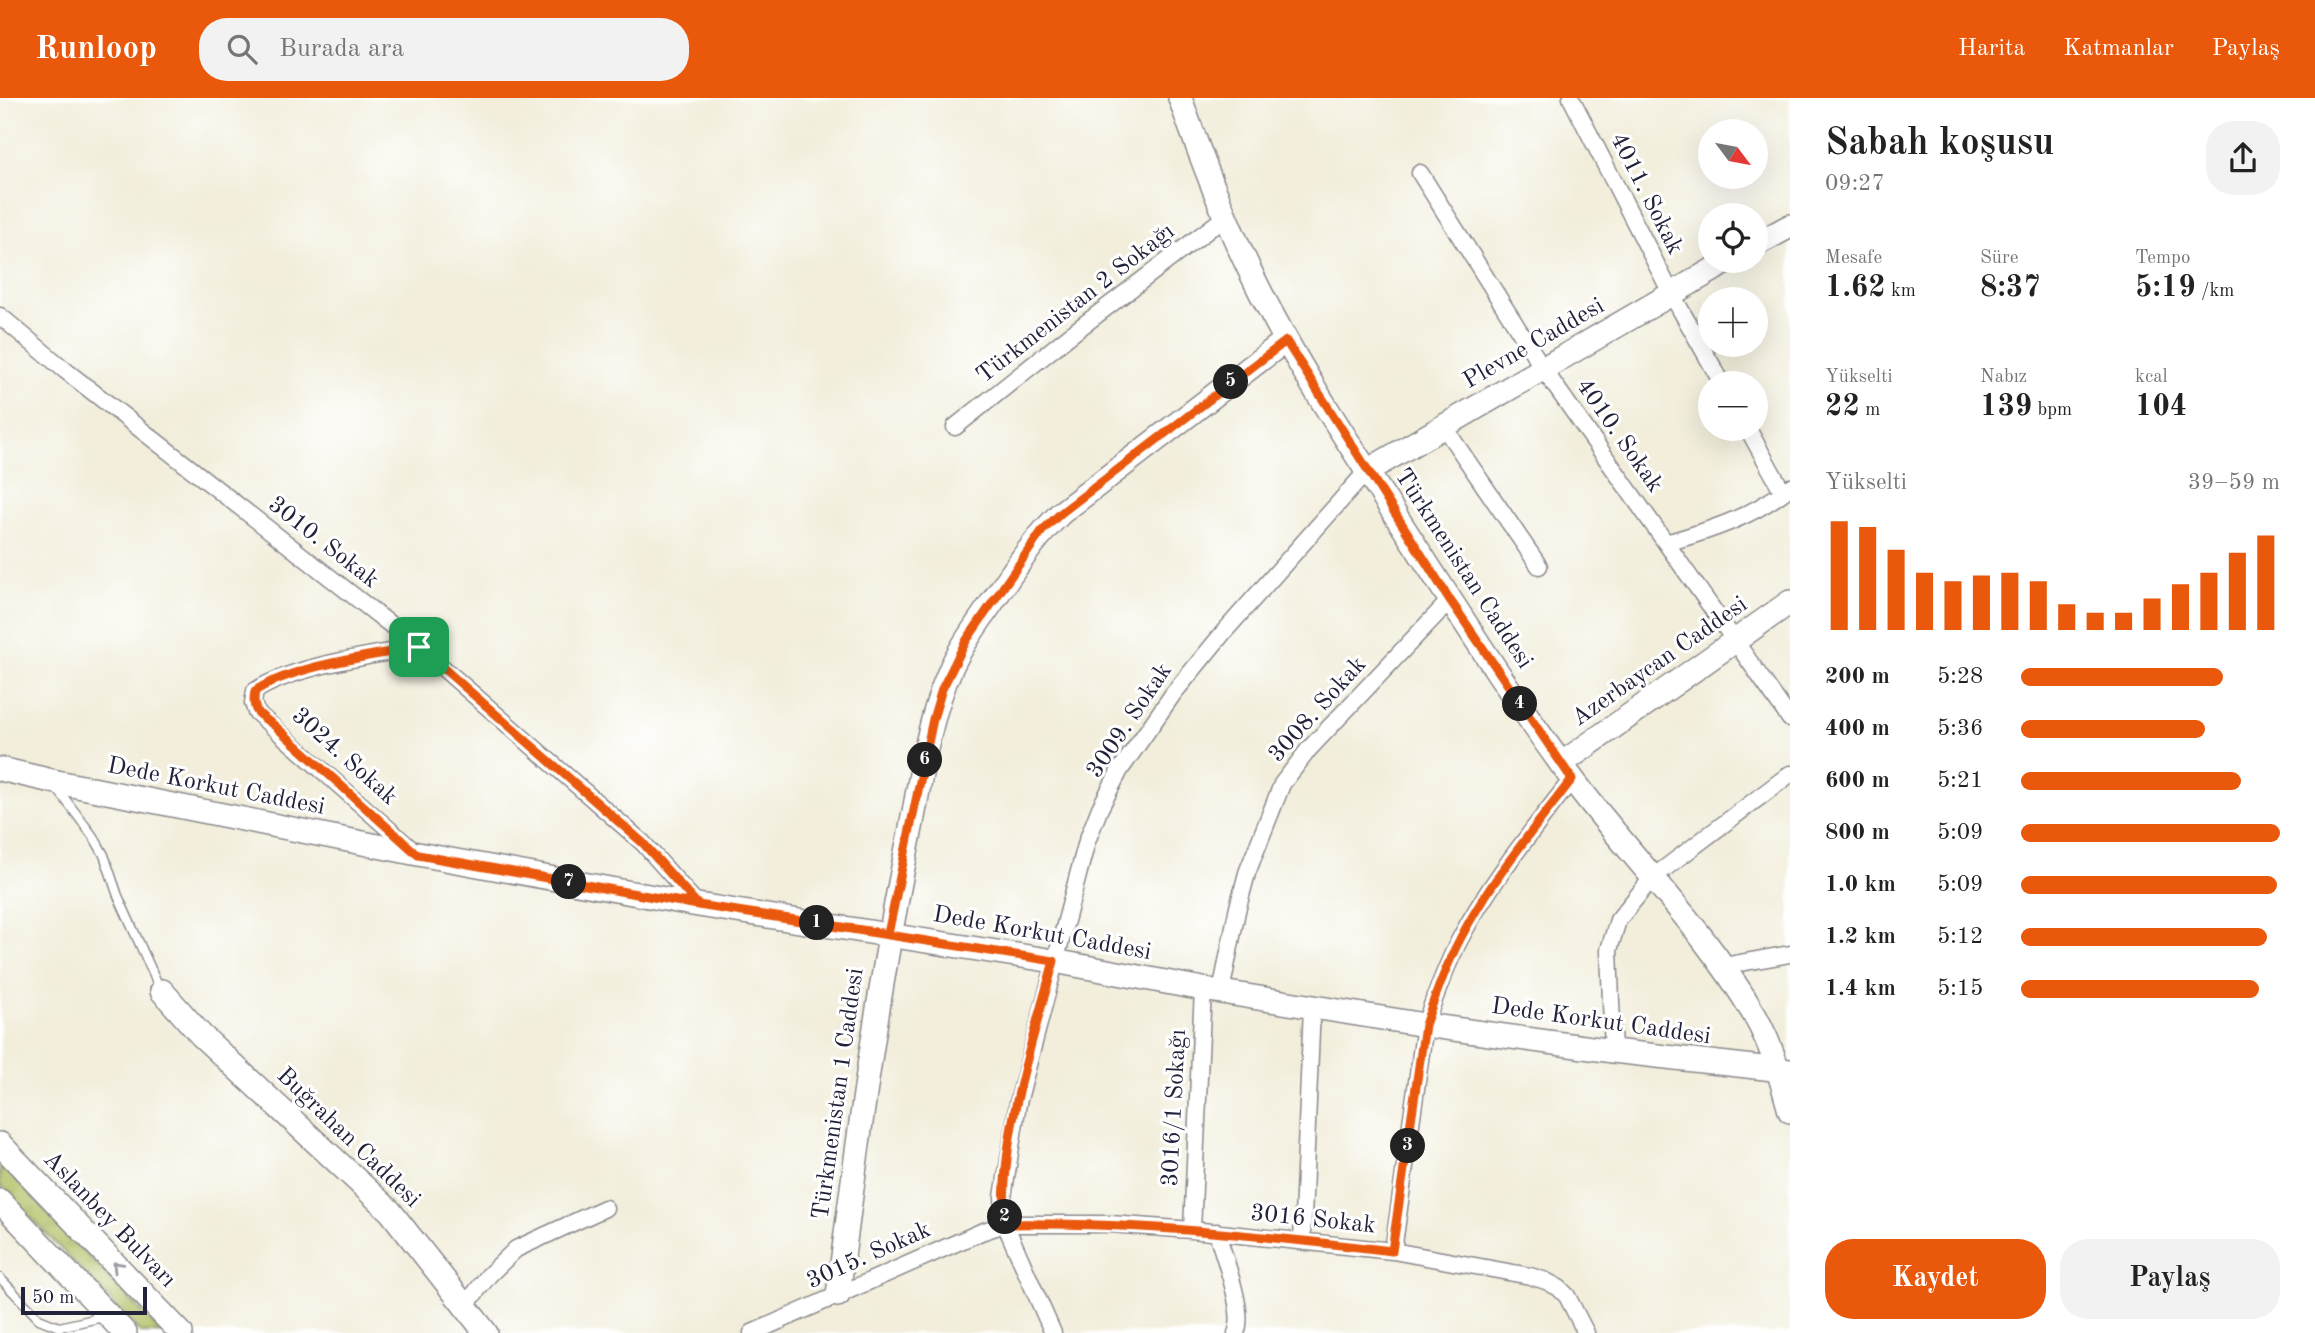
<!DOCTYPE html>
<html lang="tr">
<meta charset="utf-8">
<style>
:root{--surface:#fff;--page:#f2f2f2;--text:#222;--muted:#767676;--accent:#ea580c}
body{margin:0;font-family:"Old Standard TT",serif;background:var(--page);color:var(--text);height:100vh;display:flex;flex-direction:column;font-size:26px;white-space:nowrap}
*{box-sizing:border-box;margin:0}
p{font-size:23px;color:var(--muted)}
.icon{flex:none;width:38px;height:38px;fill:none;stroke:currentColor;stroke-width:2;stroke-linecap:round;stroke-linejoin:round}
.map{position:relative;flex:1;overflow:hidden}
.side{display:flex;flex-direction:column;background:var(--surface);width:525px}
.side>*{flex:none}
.needle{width:46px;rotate:122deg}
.fabs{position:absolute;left:1698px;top:21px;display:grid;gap:14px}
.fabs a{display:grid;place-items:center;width:70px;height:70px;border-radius:50%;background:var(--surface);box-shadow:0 7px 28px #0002;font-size:35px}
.scale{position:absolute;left:21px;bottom:18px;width:126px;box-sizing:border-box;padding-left:7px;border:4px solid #22223b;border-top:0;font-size:19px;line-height:24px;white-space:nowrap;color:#22223b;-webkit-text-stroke:5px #fff;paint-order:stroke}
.pin{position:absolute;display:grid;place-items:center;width:60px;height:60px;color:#fff;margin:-30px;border-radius:14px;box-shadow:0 4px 10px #0006}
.km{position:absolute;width:35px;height:35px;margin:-18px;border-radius:50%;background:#222;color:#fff;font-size:19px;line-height:35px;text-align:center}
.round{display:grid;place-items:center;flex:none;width:74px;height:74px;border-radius:28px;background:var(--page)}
.headline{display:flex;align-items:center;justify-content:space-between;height:119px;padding:0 35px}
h1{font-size:38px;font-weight:700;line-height:52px}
.figures{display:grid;grid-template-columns:repeat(3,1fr);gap:10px;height:119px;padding:7px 35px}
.figures div{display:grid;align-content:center}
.figures b{font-size:30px;font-weight:700}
.figures small{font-size:19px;font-weight:400}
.figures p{font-size:19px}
.chart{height:196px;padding:14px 35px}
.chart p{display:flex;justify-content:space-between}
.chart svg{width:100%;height:126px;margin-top:7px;stroke:var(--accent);stroke-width:6}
.primary-button{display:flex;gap:14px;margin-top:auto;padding:14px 35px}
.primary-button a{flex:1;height:80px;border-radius:28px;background:var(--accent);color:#fff;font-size:28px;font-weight:700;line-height:80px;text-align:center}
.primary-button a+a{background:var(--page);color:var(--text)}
ul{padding:0 35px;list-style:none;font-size:23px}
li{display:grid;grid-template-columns:112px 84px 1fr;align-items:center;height:52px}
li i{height:18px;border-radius:9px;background:var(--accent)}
header{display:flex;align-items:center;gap:42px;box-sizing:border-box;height:98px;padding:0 35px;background:var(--accent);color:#fff}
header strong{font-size:33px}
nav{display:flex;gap:38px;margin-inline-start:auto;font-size:24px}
.search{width:490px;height:63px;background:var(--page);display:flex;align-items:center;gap:18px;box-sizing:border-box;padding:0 24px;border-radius:28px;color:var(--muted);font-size:26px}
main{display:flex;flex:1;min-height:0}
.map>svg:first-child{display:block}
.grass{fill:url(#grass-tufts);stroke:#69704e;stroke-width:2}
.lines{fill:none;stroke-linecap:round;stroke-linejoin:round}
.lane-casing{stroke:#8a888b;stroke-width:11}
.street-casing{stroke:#8a888b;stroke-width:19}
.secondary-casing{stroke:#8a888b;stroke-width:26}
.lane{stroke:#fff;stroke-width:8}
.street{stroke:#fff;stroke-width:16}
.secondary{stroke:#fff;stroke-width:23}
.oneway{stroke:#9c9ca7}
.route-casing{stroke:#fff;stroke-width:14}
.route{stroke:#ea580c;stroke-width:9}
.labels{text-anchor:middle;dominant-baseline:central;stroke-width:6;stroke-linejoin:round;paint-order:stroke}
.street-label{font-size:24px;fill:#22223b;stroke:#fff}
</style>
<header>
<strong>Runloop</strong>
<div class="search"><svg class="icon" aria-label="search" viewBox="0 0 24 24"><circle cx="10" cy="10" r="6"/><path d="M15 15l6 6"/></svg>Burada ara</div>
<nav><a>Harita</a><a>Katmanlar</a><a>Paylaş</a></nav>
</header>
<main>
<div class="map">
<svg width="1790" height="1235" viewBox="0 0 1790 1235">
<defs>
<pattern id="grass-tufts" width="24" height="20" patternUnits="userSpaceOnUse" patternTransform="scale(1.75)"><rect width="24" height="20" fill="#b0be60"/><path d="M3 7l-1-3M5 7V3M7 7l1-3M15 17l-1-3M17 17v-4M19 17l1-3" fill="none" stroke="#97a354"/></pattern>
</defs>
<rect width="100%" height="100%" fill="#fff"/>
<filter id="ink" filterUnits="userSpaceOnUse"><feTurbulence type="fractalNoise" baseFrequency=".0143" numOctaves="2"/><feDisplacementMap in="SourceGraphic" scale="14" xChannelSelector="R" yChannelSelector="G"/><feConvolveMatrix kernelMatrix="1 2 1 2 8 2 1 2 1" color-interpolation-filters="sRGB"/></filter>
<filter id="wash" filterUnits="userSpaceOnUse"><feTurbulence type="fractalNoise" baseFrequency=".00686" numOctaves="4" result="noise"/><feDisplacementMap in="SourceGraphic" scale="28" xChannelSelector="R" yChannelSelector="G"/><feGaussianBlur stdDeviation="1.57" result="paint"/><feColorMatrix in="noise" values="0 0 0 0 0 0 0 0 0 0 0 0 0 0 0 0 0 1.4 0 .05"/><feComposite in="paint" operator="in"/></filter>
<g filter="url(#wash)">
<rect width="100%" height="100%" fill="#f2eedb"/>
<path class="grass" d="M0 1065 162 1235H141L0 1087Z"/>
</g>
<g filter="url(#ink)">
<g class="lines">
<g class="lane-casing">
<path id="lane" d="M56 689 95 741 104 757 118 798 160 891
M0 1180 39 1221 59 1229 103 1219"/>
</g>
<g class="street-casing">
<path id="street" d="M1571 0 1671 195 1722 285
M1420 75 1544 272 1790 621
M0 218 66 273 419 549 643 745 698 807
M955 329 1069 238 1225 119
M1444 329 1539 468
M1748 331 1783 394
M1666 445C1712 432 1752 419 1790 389
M417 756 256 614 253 605 255 593C295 567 371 558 419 549
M1723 868 1790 856
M1221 894 1237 813 1247 775 1282 686 1309 651 1450 502
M1613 953 1609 852 1618 822 1652 780 1790 676
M1192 1132 1203 891
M1217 1134C1223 1158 1246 1214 1236 1235
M1302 1143 1312 909
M1393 1153 1425 927C1435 898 1446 868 1460 841 1490 784 1533 732 1572 681
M465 1208 489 1177 516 1151 605 1110
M752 1235 981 1134 1005 1126H1110L1192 1132 1393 1153 1530 1178 1546 1183 1559 1190 1567 1198 1586 1235
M1053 1235 1005 1126 1003 1099 1018 1005 1087 743 1100 710 1120 672 1173 596 1223 535 1367 373"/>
</g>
<g class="secondary-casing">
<path id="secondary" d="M1180 0C1201 60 1224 120 1252 177 1296 268 1354 353 1409 438 1459 515 1508 593 1562 667 1623 752 1703 827 1755 918 1772 948 1781 980 1790 1013
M1755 147 1790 128
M1367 373 1728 163
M1561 666 1790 504
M0 671 52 683 418 756 698 807 1054 863 1203 891 1425 927 1613 953 1790 973
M162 893 201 937 390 1113 486 1235
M0 1046 181 1235
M0 1103 125 1235
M838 1197C858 1042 878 888 910 735 921 680 928 621 951 570 962 546 978 525 993 503 1014 472 1034 441 1061 415L1286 242"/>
</g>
<use href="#lane" class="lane"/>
<use href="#street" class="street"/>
<use href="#secondary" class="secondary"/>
</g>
<defs><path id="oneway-chevron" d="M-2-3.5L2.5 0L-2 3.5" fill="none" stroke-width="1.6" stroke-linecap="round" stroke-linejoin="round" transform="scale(1.75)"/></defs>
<use class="oneway" href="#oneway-chevron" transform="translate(117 1168) rotate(-134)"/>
</g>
<g class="lines" filter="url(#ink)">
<g class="route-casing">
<path id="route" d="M419 549 643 745 698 807 1054 863C1032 944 999 1042 1005 1126 1135 1124 1264 1138 1392 1153L1425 927C1435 898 1446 868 1460 841 1490 783 1533 732 1572 681L1450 502 1286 243 1061 415 1042 433 966 543 942 591 933 621 888 836 698 807 418 757 275 628C259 616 251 614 255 593 295 567 371 558 419 549"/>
</g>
<use href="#route" class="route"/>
</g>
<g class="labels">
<g class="street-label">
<text transform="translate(1646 96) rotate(63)">4011. Sokak</text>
<text transform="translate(1076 206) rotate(-38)">Türkmenistan 2 Sokağı</text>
<text transform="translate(1534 246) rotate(-30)">Plevne Caddesi</text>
<text transform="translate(1619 338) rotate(55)">4010. Sokak</text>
<text transform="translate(323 445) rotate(38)">3010. Sokak</text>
<text transform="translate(1463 471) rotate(57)">Türkmenistan Caddesi</text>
<text transform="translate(1660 564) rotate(-35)">Azerbaycan Caddesi</text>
<text transform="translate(1318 612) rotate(-48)">3008. Sokak</text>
<text transform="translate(1130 623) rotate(-56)">3009. Sokak</text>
<text transform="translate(344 659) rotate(42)">3024. Sokak</text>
<text transform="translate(216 689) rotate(11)">Dede Korkut Caddesi</text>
<text transform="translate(1042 836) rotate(10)">Dede Korkut Caddesi</text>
<text transform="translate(1601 924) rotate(8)">Dede Korkut Caddesi</text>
<text transform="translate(839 996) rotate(-82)">Türkmenistan 1 Caddesi</text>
<text transform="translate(1175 1010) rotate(-87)">3016/1 Sokağı</text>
<text transform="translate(348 1040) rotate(44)">Buğrahan Caddesi</text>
<text transform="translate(109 1122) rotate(46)">Aslanbey Bulvarı</text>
<text transform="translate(1313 1122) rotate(6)">3016 Sokak</text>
<text transform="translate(869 1158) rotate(-24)">3015. Sokak</text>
</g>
</g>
</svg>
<div class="fabs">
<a><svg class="needle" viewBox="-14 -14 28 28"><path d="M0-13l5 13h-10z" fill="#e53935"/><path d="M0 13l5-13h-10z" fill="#767676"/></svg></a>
<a><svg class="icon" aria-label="locate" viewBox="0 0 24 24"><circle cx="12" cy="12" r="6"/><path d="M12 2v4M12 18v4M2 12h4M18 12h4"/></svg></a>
<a>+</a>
<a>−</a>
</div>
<div class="scale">50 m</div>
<div class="pin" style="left:419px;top:549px;background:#1e9e55"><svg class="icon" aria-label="arrive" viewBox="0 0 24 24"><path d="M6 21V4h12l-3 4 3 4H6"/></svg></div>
<b class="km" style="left:817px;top:825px">1</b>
<b class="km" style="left:1005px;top:1119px">2</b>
<b class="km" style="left:1408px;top:1048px">3</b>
<b class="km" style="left:1520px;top:606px">4</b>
<b class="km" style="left:1231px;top:284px">5</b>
<b class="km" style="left:925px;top:662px">6</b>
<b class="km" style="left:569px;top:784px">7</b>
</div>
<section class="side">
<div class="headline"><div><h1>Sabah koşusu</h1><p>09:27</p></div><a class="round"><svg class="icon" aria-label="share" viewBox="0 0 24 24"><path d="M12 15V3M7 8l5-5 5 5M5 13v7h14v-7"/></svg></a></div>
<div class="figures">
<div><p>Mesafe</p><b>1.62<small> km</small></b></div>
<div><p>Süre</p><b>8:37</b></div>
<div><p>Tempo</p><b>5:19<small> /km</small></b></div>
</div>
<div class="figures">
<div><p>Yükselti</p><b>22<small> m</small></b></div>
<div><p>Nabız</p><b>139<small> bpm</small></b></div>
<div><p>kcal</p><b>104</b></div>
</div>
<div class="chart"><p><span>Yükselti</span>39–59 m</p>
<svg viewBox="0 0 160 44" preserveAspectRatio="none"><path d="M5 44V6M15 44V8M25 44V16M35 44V24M45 44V27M55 44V25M65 44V24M75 44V27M85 44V35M95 44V38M105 44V38M115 44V33M125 44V28M135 44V24M145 44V17M155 44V11"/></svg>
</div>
<ul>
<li><b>200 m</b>5:28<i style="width:78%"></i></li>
<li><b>400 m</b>5:36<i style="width:71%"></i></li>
<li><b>600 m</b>5:21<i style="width:85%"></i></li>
<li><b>800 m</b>5:09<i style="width:100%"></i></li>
<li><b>1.0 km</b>5:09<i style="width:99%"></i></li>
<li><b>1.2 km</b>5:12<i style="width:95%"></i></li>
<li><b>1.4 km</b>5:15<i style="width:92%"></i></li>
</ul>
<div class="primary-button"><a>Kaydet</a><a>Paylaş</a></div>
</section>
</main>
